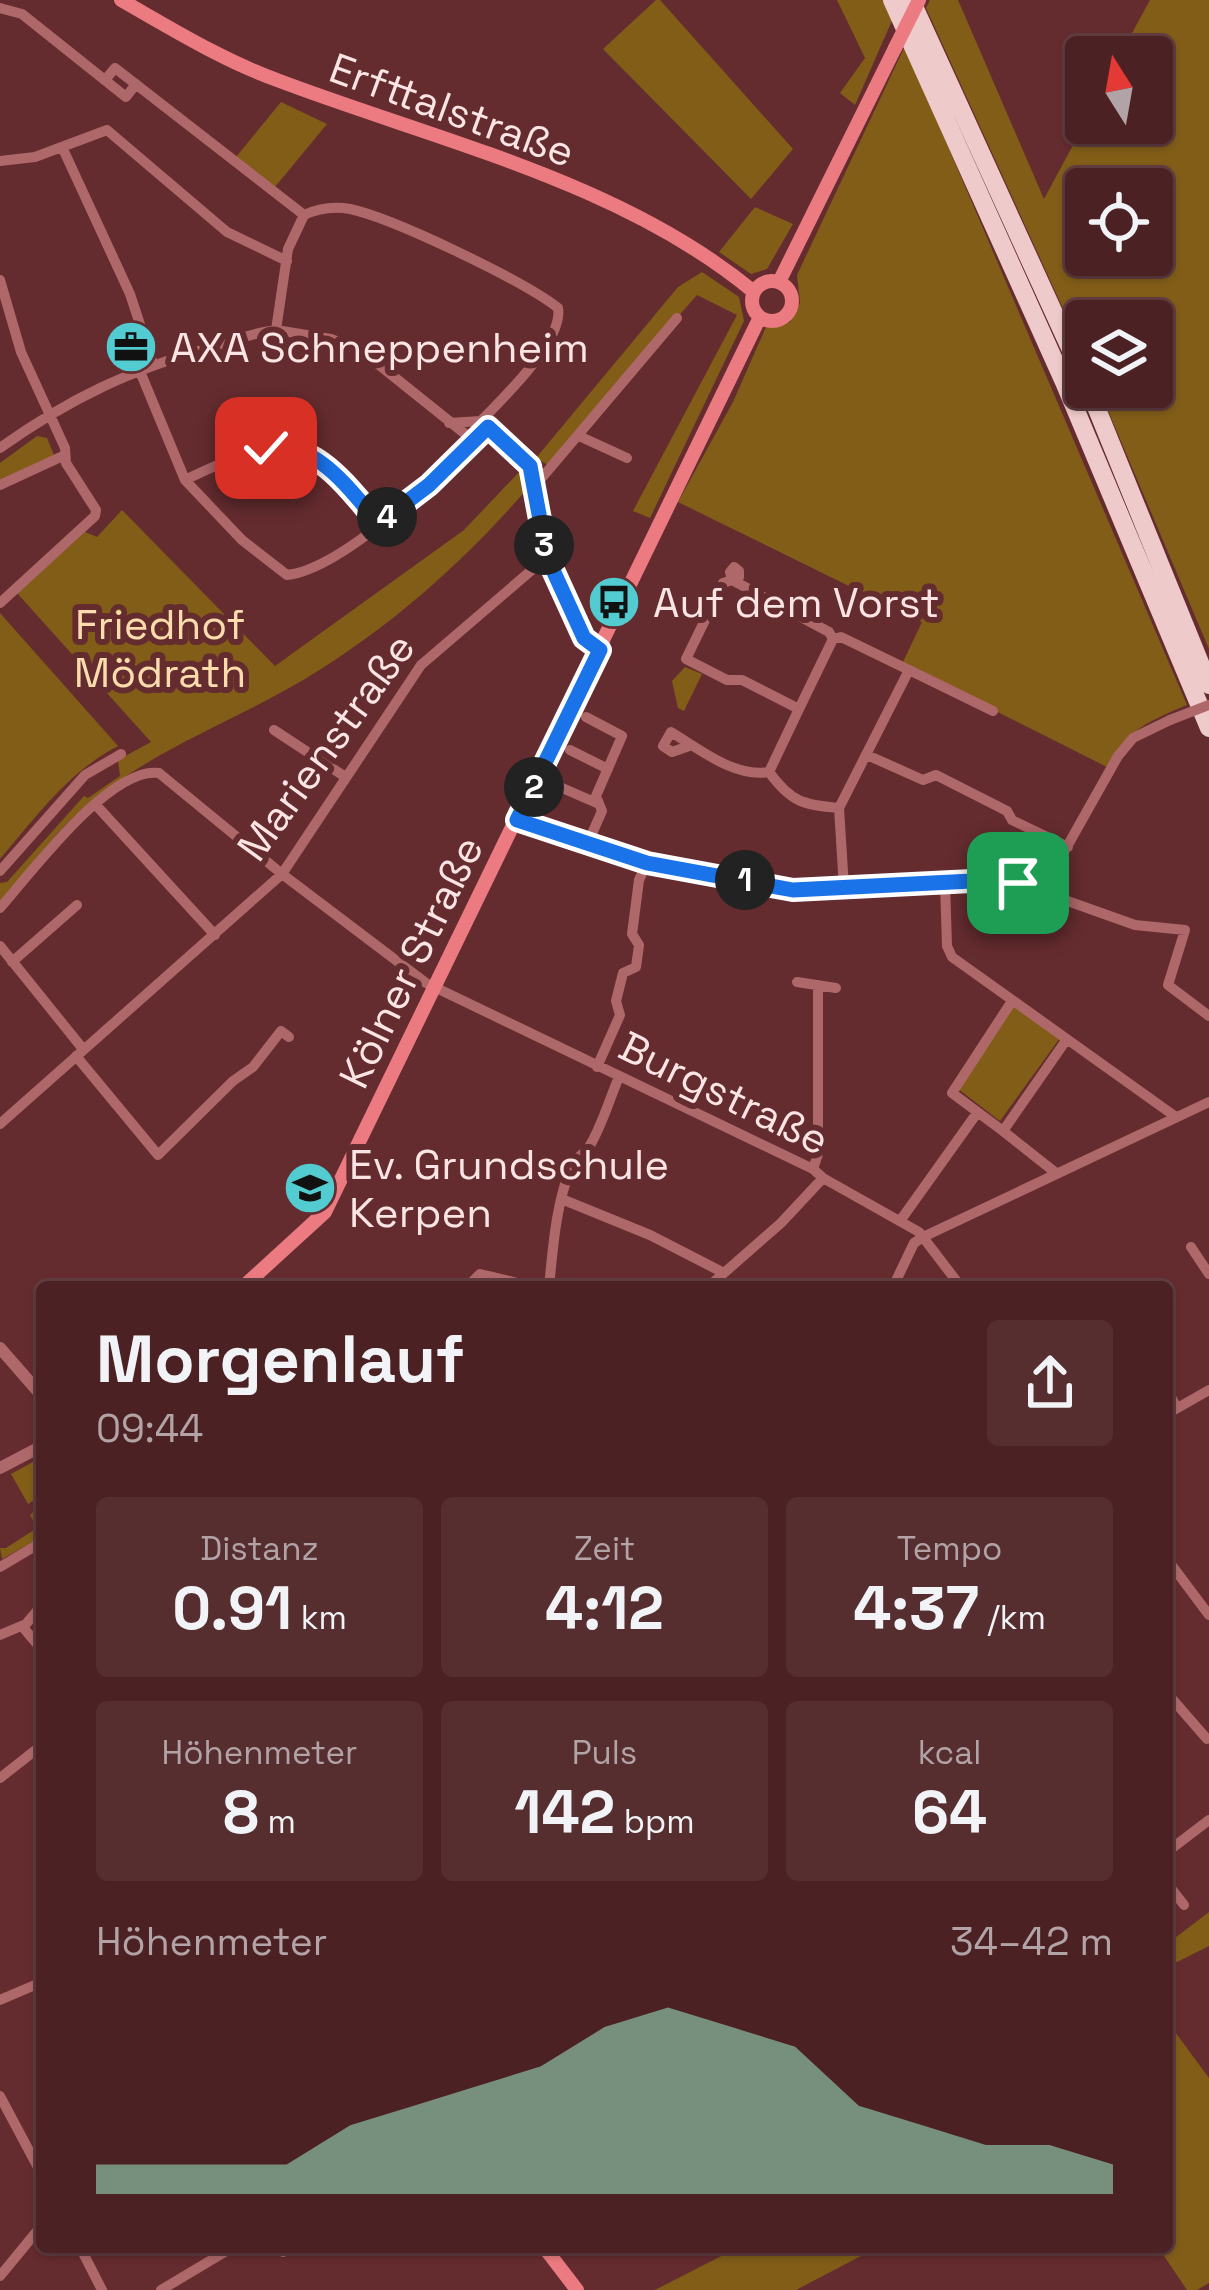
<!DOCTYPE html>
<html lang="de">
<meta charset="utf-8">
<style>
:root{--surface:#4c2123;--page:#562e30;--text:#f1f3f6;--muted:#b2a3a6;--line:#633e41;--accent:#8abfa5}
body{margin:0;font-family:"Space Grotesk",sans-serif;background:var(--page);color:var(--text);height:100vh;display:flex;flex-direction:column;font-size:45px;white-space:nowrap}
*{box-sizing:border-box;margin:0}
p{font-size:39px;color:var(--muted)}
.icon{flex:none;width:66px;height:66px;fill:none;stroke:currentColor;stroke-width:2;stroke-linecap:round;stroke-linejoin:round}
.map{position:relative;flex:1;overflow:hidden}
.panel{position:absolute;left:36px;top:1281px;width:1137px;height:972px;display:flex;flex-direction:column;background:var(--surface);border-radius:12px;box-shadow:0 3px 9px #0004,0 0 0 3px var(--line)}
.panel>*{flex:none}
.needle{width:78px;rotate:349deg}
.controls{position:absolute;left:1065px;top:36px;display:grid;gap:24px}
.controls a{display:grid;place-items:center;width:108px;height:108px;border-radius:12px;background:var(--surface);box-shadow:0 3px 9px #0004,0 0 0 3px var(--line);font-size:60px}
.pin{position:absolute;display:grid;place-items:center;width:102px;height:102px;color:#fff;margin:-51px;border-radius:24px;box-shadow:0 6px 18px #0006}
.km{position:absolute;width:60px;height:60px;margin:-30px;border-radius:50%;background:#222;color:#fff;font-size:33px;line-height:60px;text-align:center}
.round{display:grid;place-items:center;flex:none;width:126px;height:126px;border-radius:12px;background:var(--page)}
.head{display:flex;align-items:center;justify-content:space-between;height:204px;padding:0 60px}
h1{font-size:66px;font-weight:600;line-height:90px}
.metrics{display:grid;grid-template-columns:repeat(3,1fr);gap:18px;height:204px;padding:12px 60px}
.metrics div{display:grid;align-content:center;border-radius:12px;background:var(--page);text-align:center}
.metrics b{font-size:60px;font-weight:600}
.metrics small{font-size:33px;font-weight:400}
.metrics p{font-size:33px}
.chart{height:336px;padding:24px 60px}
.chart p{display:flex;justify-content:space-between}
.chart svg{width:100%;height:216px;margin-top:12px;fill:var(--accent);opacity:.7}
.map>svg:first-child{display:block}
.green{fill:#815d18;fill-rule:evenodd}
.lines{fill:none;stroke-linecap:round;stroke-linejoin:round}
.minor{stroke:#af686a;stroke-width:10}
.tertiary{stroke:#af686a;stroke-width:12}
.secondary{stroke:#eb7b80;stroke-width:14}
.motorway{stroke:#eecaca;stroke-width:18}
.minor-bridge{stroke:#af686a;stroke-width:10}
.secondary-bridge{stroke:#eb7b80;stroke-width:14}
.route-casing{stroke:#fff;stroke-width:24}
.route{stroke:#1a73e8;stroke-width:15}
.labels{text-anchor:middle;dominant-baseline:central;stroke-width:12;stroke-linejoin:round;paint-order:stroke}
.street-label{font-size:42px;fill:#fae4e4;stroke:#652c2f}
.poi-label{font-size:42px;fill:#fae4e4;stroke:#652c2f;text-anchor:start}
.park-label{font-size:42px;fill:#fadcad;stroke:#652c2f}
</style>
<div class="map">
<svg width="1209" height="2290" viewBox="0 0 1209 2290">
<rect width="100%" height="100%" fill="#652c2f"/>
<path class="green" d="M656 0H660L793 149 751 199 603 49Z
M837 0H901L855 105 840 93 865 58Z
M930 0H958L1044 199 1086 121 1152 123V57H1119L1150 0H1209V649L1098 387H1152V321H1086V359L926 8ZM1086 189H1152V255H1086Z
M905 46 1187 705C1149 721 1126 730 1107 767L902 664 922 622 678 502 733 402 766 327 790 322 800 303 797 275Z
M281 102 327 124 275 187 236 157Z
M755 207 793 224 767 269 751 274 719 252Z
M702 272 739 297 744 321 650 518 633 511 737 315 697 295 548 465 536 458 678 287Z
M37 436 47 438 54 455 0 481V463Z
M521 470 528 488C459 567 383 634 291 687 226 724 152 752 93 800 58 827 30 868 0 901V883L7 882 84 796 88 798 120 776 118 760 151 742 17 593 85 532 97 537 122 510 275 666 464 530Z
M0 613 118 746C68 772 36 817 0 859Z
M685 667 702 674 684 711 678 708 672 681Z
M1009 1003 1060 1038 1000 1121 953 1085Z
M42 1457V1537L2 1559 0 1548H6L37 1528 30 1515 39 1506 33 1501 28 1504 11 1474Z
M1209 1912V1946L1167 1967V1944Z
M1175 2032 1209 2078V2283L1197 2290H1187L1158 2247H1167V2038Z
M739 2247H878L796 2290H655Z"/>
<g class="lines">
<path class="minor" d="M0 8 22 14 126 97 136 84
M105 80 115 68 304 215
M63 149 130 294 153 364
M0 161 35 157 107 130 227 232 287 261
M304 215C319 208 333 206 350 209 393 218 524 281 558 308 564 340 503 398 481 421
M0 280 21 352 65 448 66 463 96 510 95 516 0 603
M276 330 331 339 363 352 474 441
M139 369 185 480 242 540 287 575C344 569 447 468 488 427
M449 423 481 421 485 425
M488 427 530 466 547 557 584 638 600 650
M579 436 627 458
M0 448C70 398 130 370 212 347 233 340 254 333 276 330L288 249 304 215
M185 480C295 427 301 439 379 523
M0 485 65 455
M534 487 677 318
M734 567 739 571V577L732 580 730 572Z
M833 639 829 632 732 580 723 583 686 659 727 680H742L799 709 769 772C791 802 803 805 839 808
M833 639 841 637 909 670 839 808 844 888
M909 670 993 711
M799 709 833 639
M586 717 622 736 596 796 602 811 587 845
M274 730 344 776
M692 745 672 752 663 746 671 732C699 749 735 778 769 772
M570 750 608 769
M867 755 923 780 936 775 1007 811 1012 820 1068 847
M553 784 599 804
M95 804 215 935
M517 820 647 863 793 890 992 880 1017 883 1135 925 1185 930 1168 985 1209 1016
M0 871 85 775 121 754
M945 883 947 946 952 957 1176 1117
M1042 891 1118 756 1133 738 1170 720
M0 908C31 873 110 766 159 773L282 874 426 983 813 1169 823 1178 919 1232 961 1287
M0 946 83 1049
M12 962 77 905
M797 982 836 988
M1012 1001 952 1093 1003 1131 1067 1039
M76 1056 158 1155 233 1081 253 1067 281 1031 289 1037
M597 1067 620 1015 616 1001 623 973 636 967 639 945 632 934 639 880 647 863
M0 1124 282 874 421 665 547 557
M1003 1131 1056 1173
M813 1169 818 1154V985
M564 1200 650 1235 724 1273
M900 1221 977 1113
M1191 1247 1209 1274
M467 1287 480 1274 534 1287
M549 1287C553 1247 556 1204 571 1167 575 1157 583 1156 589 1147 602 1126 609 1100 619 1077
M708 1287 781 1223 823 1178
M893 1287 914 1243 923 1237 1209 1102
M1167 1390 1177 1408
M1167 1414 1209 1390
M1167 1559 1209 1615
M0 1567 42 1542
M22 1626 42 1650
M0 1635 26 1624 42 1605
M1167 1693 1207 1739
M0 1778 42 1745
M1167 1852 1209 1820
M1167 1883 1184 1905
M0 2000 42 1982
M0 2096 42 2175
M80 2247 102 2290
M279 2247 283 2252
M0 2276 42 2225
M161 2290 233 2247"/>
<path class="tertiary" d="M0 1348 42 1396
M0 1468 42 1446"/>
<path class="secondary" d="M121 0C172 29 222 60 277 80 435 140 622 182 754 292
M752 301a20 20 0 1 1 40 0a20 20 0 1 1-40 0Z
M779 282 895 48
M243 1287 325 1212 760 317
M544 2247 577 2290"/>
<path class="motorway" d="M892 0 1064 382 1209 728
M911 0 1086 383
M1088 387 1209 685"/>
<path class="minor-bridge" d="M1170 720 1209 705"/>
<path class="secondary-bridge" d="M895 48 919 0"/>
</g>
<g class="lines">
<g class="route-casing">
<path id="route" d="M266 448C318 441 348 489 379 523L429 485 488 427 530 466 547 557 584 638 600 650 517 820 647 863 793 890 992 880 1018 883"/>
</g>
<use href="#route" class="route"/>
</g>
<defs>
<g id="office-disc" transform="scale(2.7)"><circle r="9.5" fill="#52ccd1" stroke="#652c2f"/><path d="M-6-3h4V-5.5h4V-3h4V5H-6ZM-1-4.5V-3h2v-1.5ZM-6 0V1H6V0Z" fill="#111"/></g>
<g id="bus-disc" transform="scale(2.7)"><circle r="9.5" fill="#52ccd1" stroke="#652c2f"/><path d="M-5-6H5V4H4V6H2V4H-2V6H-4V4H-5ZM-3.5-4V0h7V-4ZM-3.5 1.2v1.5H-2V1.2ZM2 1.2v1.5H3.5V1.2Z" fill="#111"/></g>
<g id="school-disc" transform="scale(2.7)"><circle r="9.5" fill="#52ccd1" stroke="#652c2f"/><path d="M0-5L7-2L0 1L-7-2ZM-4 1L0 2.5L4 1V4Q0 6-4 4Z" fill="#111"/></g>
</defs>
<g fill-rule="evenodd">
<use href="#office-disc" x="131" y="347"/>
<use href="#bus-disc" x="614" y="602"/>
<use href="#school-disc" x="310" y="1188"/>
</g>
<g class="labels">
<g class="street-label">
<text transform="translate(452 110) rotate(20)">Erfttalstraße</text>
<text transform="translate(326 747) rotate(-54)">Marienstraße</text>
<text transform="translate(411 962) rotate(-64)">Kölner Straße</text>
<text transform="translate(724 1093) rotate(26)">Burgstraße</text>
</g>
<g class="poi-label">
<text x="170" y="347">AXA Schneppenheim</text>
<text x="653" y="602">Auf dem Vorst</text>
<text x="349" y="1164">Ev. Grundschule<tspan x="349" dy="48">Kerpen</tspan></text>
</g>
<g class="park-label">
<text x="160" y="624">Friedhof<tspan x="160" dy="48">Mödrath</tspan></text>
</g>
</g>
</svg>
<div class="controls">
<a><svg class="needle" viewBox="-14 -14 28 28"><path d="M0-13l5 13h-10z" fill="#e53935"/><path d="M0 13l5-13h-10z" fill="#b2a3a6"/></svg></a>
<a><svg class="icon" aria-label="locate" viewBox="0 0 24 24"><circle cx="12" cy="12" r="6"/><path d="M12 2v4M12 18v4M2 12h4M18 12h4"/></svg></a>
<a><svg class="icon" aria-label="layers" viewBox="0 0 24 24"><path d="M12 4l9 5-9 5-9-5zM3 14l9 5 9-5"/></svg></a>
</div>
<div class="pin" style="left:1018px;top:883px;background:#1e9e55"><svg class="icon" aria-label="arrive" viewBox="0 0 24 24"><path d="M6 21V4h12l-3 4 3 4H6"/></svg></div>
<div class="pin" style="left:266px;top:448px;background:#d93025"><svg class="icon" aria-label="check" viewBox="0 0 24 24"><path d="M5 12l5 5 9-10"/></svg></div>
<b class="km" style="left:745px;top:880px">1</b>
<b class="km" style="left:534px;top:787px">2</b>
<b class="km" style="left:544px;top:545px">3</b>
<b class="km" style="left:387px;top:517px">4</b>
<section class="panel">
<div class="head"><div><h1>Morgenlauf</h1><p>09:44</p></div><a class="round"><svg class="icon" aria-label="share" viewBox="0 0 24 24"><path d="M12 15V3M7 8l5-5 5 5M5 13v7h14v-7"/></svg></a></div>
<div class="metrics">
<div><p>Distanz</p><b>0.91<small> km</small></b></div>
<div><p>Zeit</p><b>4:12</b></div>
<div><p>Tempo</p><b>4:37<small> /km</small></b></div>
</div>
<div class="metrics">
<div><p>Höhenmeter</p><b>8<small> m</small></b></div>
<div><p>Puls</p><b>142<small> bpm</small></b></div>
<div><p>kcal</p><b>64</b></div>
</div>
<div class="chart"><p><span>Höhenmeter</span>34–42 m</p>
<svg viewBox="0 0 160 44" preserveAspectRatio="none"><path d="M0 44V38L10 38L20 38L30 38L40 30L50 26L60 22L70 18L80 10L90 6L100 10L110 14L120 26L130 30L140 34L150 34L160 38V44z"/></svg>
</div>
</section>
</div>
